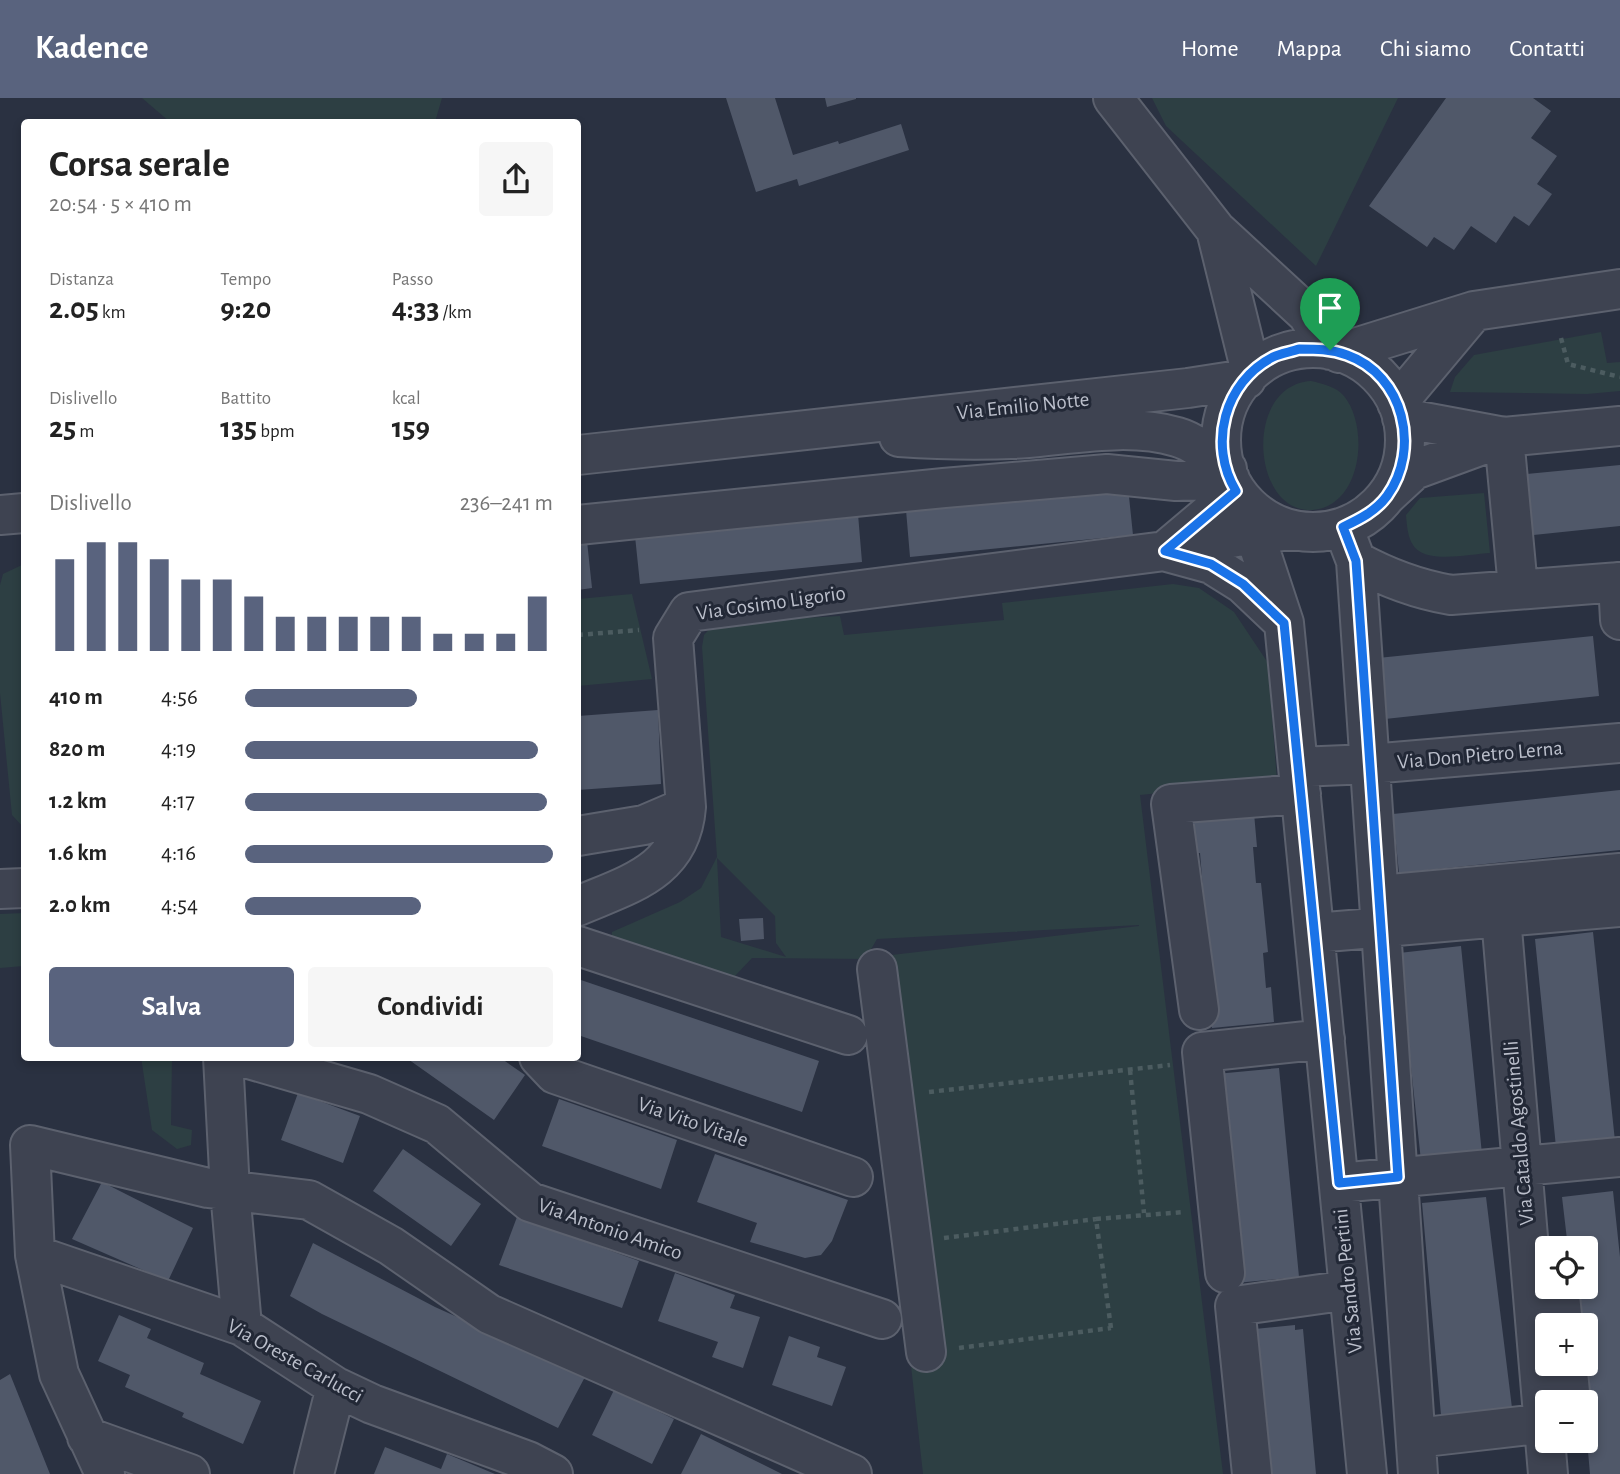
<!DOCTYPE html>
<html lang="it">
<meta charset="utf-8">
<style>
:root{--surface:#fff;--page:#f6f6f6;--text:#222;--muted:#767676;--accent:#59637e}
body{margin:0;font-family:"Alegreya Sans",sans-serif;background:var(--page);color:var(--text);height:100vh;display:flex;flex-direction:column;font-size:26px;white-space:nowrap}
*{box-sizing:border-box;margin:0}
p{font-size:23px;color:var(--muted)}
.icon{flex:none;width:38px;height:38px;fill:none;stroke:currentColor;stroke-width:2;stroke-linecap:round;stroke-linejoin:round}
.map{position:relative;flex:1;overflow:hidden}
.sheet{position:absolute;left:21px;top:21px;width:560px;height:942px;display:flex;flex-direction:column;background:var(--surface);border-radius:7px;box-shadow:0 4px 10px #0003}
.sheet>*{flex:none}
.controls{position:absolute;left:1535px;top:1138px;display:grid;gap:14px}
.controls a{display:grid;place-items:center;width:63px;height:63px;border-radius:7px;background:var(--surface);box-shadow:0 4px 10px #0003;font-size:35px}
.pin{position:absolute;display:grid;place-items:center;width:60px;height:60px;color:#fff;margin:-72px -30px;border-radius:50% 50% 50% 0;rotate:-45deg;box-shadow:0 0 7px #0007}
.pin .icon{rotate:45deg}
.round{display:grid;place-items:center;flex:none;width:74px;height:74px;border-radius:7px;background:var(--page)}
.summary{display:flex;align-items:center;justify-content:space-between;height:119px;padding:0 28px}
h1{font-size:38px;font-weight:700;line-height:52px}
.stats{display:grid;grid-template-columns:repeat(3,1fr);gap:10px;height:119px;padding:7px 28px}
.stats div{display:grid;align-content:center}
.stats b{font-size:30px;font-weight:700}
.stats small{font-size:19px;font-weight:400}
.stats p{font-size:19px}
.chart{height:196px;padding:14px 28px}
.chart p{display:flex;justify-content:space-between}
.chart svg{width:100%;height:126px;margin-top:7px;stroke:var(--accent);stroke-width:6}
.action{display:flex;gap:14px;margin-top:auto;padding:14px 28px}
.action a{flex:1;height:80px;border-radius:7px;background:var(--accent);color:#fff;font-size:28px;font-weight:700;line-height:80px;text-align:center}
.action a+a{background:var(--page);color:var(--text)}
ul{padding:0 28px;list-style:none;font-size:23px}
li{display:grid;grid-template-columns:112px 84px 1fr;align-items:center;height:52px}
li i{height:18px;border-radius:9px;background:var(--accent)}
header{display:flex;align-items:center;gap:42px;box-sizing:border-box;height:98px;padding:0 35px;background:var(--accent);color:#fff}
header strong{font-size:33px}
nav{display:flex;gap:38px;margin-inline-start:auto;font-size:24px}
.map>svg:first-child{display:block}
.green{fill:#2d3f43;fill-rule:evenodd}
.building{fill:#505869}
.lines{fill:none;stroke-linecap:round;stroke-linejoin:round}
.minor-casing{stroke:#5c616e;stroke-width:42}
.path{stroke:#4c5c60;stroke-width:4.5;stroke-dasharray:5 5;stroke-linecap:butt}
.minor{stroke:#3e4351;stroke-width:38}
.route-casing{stroke:#fff;stroke-width:14}
.route{stroke:#1a73e8;stroke-width:9}
.labels{text-anchor:middle;dominant-baseline:central;stroke-width:6;stroke-linejoin:round;paint-order:stroke}
.street-label{font-size:21px;fill:#bbbfcb;stroke:#222836}
</style>
<header>
<strong>Kadence</strong>
<nav><a>Home</a><a>Mappa</a><a>Chi siamo</a><a>Contatti</a></nav>
</header>
<div class="map">
<svg width="1620" height="1376" viewBox="0 0 1620 1376">
<rect width="100%" height="100%" fill="#2a3141"/>
<path class="green" d="M142 0H442L435 24H170Z
M1152 0H1398L1316 168 1166 28Z
M1601 234 1607 265 1620 264V293L1587 296 1450 294 1455 279 1474 257Z
M1311 283C1323 286 1335 288 1344 298 1371 331 1361 414 1307 412 1251 408 1245 287 1311 283Z
M1484 395 1490 455C1472 456 1434 464 1419 453 1408 446 1407 429 1406 417L1420 400Z
M24 466V730L12 717 0 595V487L3 476Z
M1173 486 1199 490 1234 514 1268 565 1277 683 1140 697 1223 1376H923L866 861 752 860 735 878 611 843 612 834 680 804 701 790 717 759 702 549 704 537 715 525 840 518 844 537 1004 522 1002 505ZM717 760 775 818 776 845 786 859 721 839ZM1139 827V828L866 860 877 841Z
M632 496 652 581 578 588V501Z
M24 815V868L0 870V816Z
M141 959H172L171 1027 192 1032 191 1047 177 1051 152 1032Z"/>
<path class="building" d="M726 0H775L793 57 838 43 839 46 901 26 909 52 799 88 797 81 756 94Z
M825 0H856V1L827 9Z
M1446 0H1533L1551 13 1531 40 1557 58 1537 86 1552 96 1529 128 1514 118 1496 145 1471 128 1454 152 1434 139 1427 149 1369 108Z
M1620 367V428L1523 438 1516 377Z
M1128 389 1133 437 910 459 906 412Z
M858 416 862 464 640 486 635 438Z
M587 443 592 490 578 492V444Z
M1593 538 1599 598 1385 621 1378 560Z
M658 612 661 686 578 692V618Z
M1620 692V752L1399 775 1393 716Z
M1254 715 1257 749H1253L1256 785H1261L1268 854 1263 855 1266 890 1271 889 1274 924 1212 930 1199 791H1203L1200 755H1195L1192 720Z
M763 820 764 841 741 843 739 821Z
M1593 834 1615 1043 1556 1049 1535 841Z
M1461 848 1482 1056 1421 1063 1399 855Z
M578 881 819 963 802 1014 578 937Z
M405 959H499L525 977 494 1022Z
M1279 970 1299 1179 1236 1185 1216 976Z
M298 995 360 1018 343 1065 281 1042Z
M559 1001 677 1042 661 1091 542 1048Z
M403 1051 481 1106 451 1148 373 1093Z
M715 1056 848 1102 832 1143 821 1157 805 1160 750 1144 757 1125 697 1104Z
M102 1084 193 1130 168 1183 72 1141Z
M1613 1093 1620 1159V1376H1590L1586 1331V1227H1574L1572 1188H1586V1150H1568L1562 1099Z
M1486 1099 1513 1318 1442 1328 1422 1105Z
M517 1119 639 1163 622 1210 499 1167Z
M313 1145 435 1209 586 1277 558 1330 322 1216 290 1198Z
M675 1175 735 1197 730 1210 760 1219 743 1270 712 1259 718 1244 658 1223Z
M119 1217 151 1231 147 1240 204 1265 200 1276 261 1303 243 1346 182 1319 184 1315 125 1289 130 1277 98 1263Z
M1295 1227V1232L1303 1231 1316 1376H1254L1245 1232Z
M789 1238 820 1249 817 1259 846 1269 832 1308 772 1287Z
M10 1276 50 1376H0V1282Z
M614 1292 674 1321 652 1366 592 1337Z
M701 1336 782 1376H681Z
M385 1349 441 1371 447 1356 495 1376H374Z"/>
<g class="lines">
<g class="minor-casing">
<path id="minor" d="M1113 0 1216 132 1307 216 1330 252
M1216 132 1251 274
M1221 342a92 92 0 1 1 184 0a92 92 0 1 1-184 0Z
M1339 255 1474 213 1620 191
M1397 305 1474 213
M1402 320 1504 339
M899 339C943 342 985 343 1028 340 1076 336 1130 325 1177 339 1195 344 1212 359 1227 371
M1504 339 1518 490
M578 357 1188 290 1246 281
M1387 397 1414 372 1504 339 1620 328
M1250 410 1255 437 1284 525 1367 1376
M0 417 24 415
M578 427 944 390 1107 376 1176 383 1230 381
M1343 429 1356 463 1418 1376
M1166 452 1236 393
M1167 454 1211 466 1243 486 1281 522
M1356 463C1387 480 1416 491 1451 497L1620 484
M1618 484 1620 522
M1298 669 1370 666 1620 645
M578 738 644 727 686 709
M0 791 24 790
M1380 797 1620 775
M578 808C629 786 681 774 686 709L673 540 689 514 1165 453 1241 438 1292 432
M1501 819 1548 1376
M1315 835 1620 809
M578 848 848 937
M877 871 926 1254
M1199 912 1171 706 1301 696
M223 959 230 1093 242 1228
M242 959 369 996 437 1026 530 1104 882 1221
M539 959 555 976 853 1079
M1339 1085 1620 1059
M35 1157 242 1228 336 1289 372 1306 528 1363 553 1376
M1225 1175 1202 954 1325 941
M1559 1188 1563 1227
M1567 1265 1571 1304
M87 1339 190 1376
M1416 1340 1547 1325
M105 1376 59 1276 35 1157 30 1047 208 1090 309 1102 391 1148 489 1216 852 1376
M314 1376 336 1289
M1252 1376 1235 1208 1349 1192"/>
</g>
<path class="path" d="M1561 240 1568 266 1620 279
M578 537 639 532
M1130 972 1144 1115
M929 994 1170 967
M944 1140 1096 1121
M1111 1230 1096 1121 1184 1114
M959 1250 1111 1230"/>
<use href="#minor" class="minor"/>
</g>
<g class="lines">
<g class="route-casing">
<path id="route" d="M1299 251C1316 251 1331 251 1347 257 1404 277 1421 351 1387 398 1376 413 1360 421 1343 429L1356 463 1398 1079 1339 1085 1284 525 1243 486 1211 466 1165 453 1236 393C1208 347 1224 284 1273 259 1281 255 1291 254 1299 251Z"/>
</g>
<use href="#route" class="route"/>
</g>
<g class="labels">
<g class="street-label">
<text transform="translate(1023 308) rotate(-6)">Via Emilio Notte</text>
<text transform="translate(771 505) rotate(-8)">Via Cosimo Ligorio</text>
<text transform="translate(1480 657) rotate(-5)">Via Don Pietro Lerna</text>
<text transform="translate(693 1024) rotate(19)">Via Vito Vitale</text>
<text transform="translate(1519 1035) rotate(-95)">Via Cataldo Agostinelli</text>
<text transform="translate(610 1131) rotate(19)">Via Antonio Amico</text>
<text transform="translate(1348 1183) rotate(-96)">Via Sandro Pertini</text>
<text transform="translate(295 1263) rotate(29)">Via Oreste Carlucci</text>
</g>
</g>
</svg>
<div class="controls">
<a><svg class="icon" aria-label="locate" viewBox="0 0 24 24"><circle cx="12" cy="12" r="6"/><path d="M12 2v4M12 18v4M2 12h4M18 12h4"/></svg></a>
<a>+</a>
<a>−</a>
</div>
<div class="pin" style="left:1330px;top:252px;background:#1e9e55"><svg class="icon" aria-label="arrive" viewBox="0 0 24 24"><path d="M6 21V4h12l-3 4 3 4H6"/></svg></div>
<section class="sheet">
<div class="summary"><div><h1>Corsa serale</h1><p>20:54 · 5 × 410 m</p></div><a class="round"><svg class="icon" aria-label="share" viewBox="0 0 24 24"><path d="M12 15V3M7 8l5-5 5 5M5 13v7h14v-7"/></svg></a></div>
<div class="stats">
<div><p>Distanza</p><b>2.05<small> km</small></b></div>
<div><p>Tempo</p><b>9:20</b></div>
<div><p>Passo</p><b>4:33<small> /km</small></b></div>
</div>
<div class="stats">
<div><p>Dislivello</p><b>25<small> m</small></b></div>
<div><p>Battito</p><b>135<small> bpm</small></b></div>
<div><p>kcal</p><b>159</b></div>
</div>
<div class="chart"><p><span>Dislivello</span>236–241 m</p>
<svg viewBox="0 0 160 44" preserveAspectRatio="none"><path d="M5 44V12M15 44V6M25 44V6M35 44V12M45 44V19M55 44V19M65 44V25M75 44V32M85 44V32M95 44V32M105 44V32M115 44V32M125 44V38M135 44V38M145 44V38M155 44V25"/></svg>
</div>
<ul>
<li><b>410 m</b>4:56<i style="width:56%"></i></li>
<li><b>820 m</b>4:19<i style="width:95%"></i></li>
<li><b>1.2 km</b>4:17<i style="width:98%"></i></li>
<li><b>1.6 km</b>4:16<i style="width:100%"></i></li>
<li><b>2.0 km</b>4:54<i style="width:57%"></i></li>
</ul>
<div class="action"><a>Salva</a><a>Condividi</a></div>
</section>
</div>
